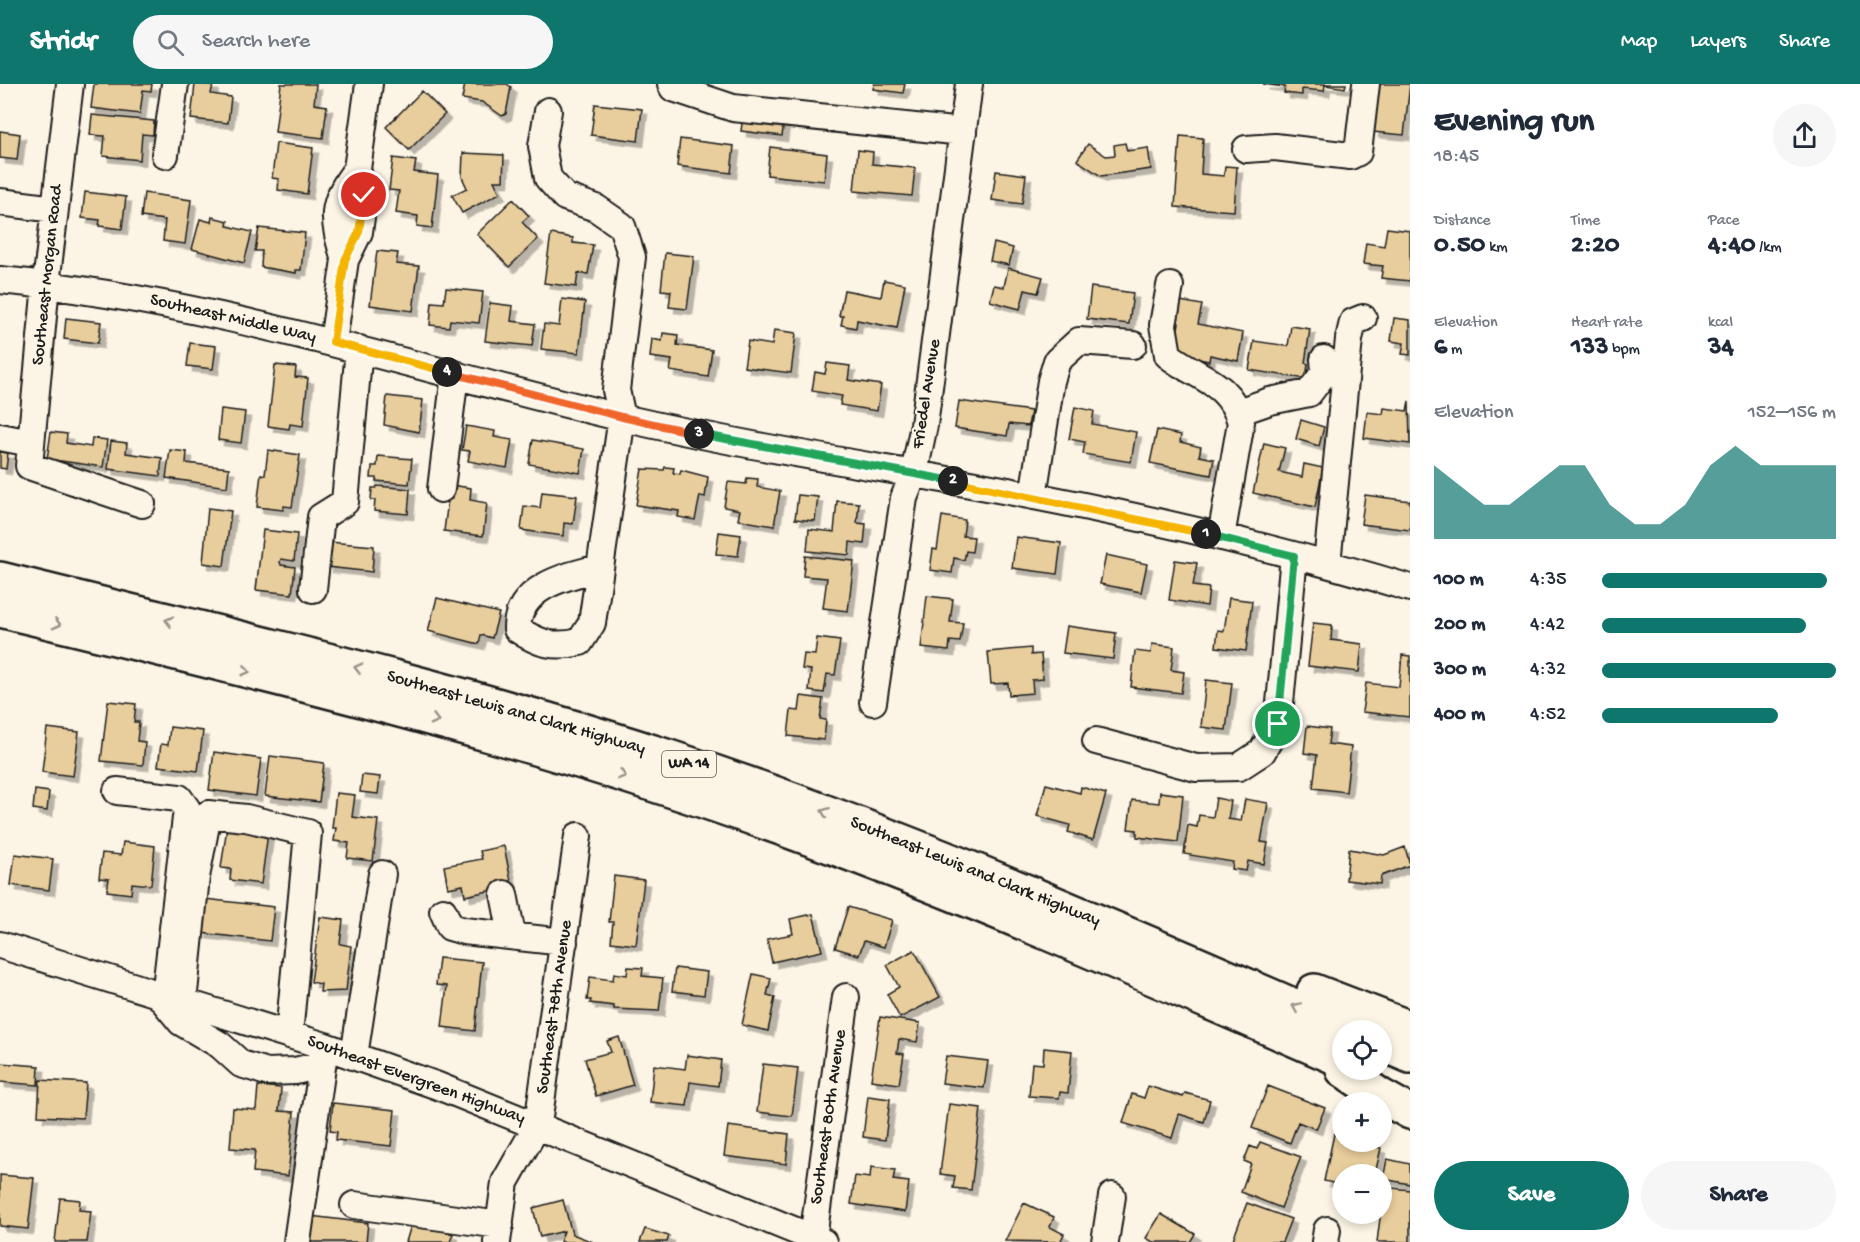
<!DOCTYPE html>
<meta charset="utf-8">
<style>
:root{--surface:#fff;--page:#f6f6f7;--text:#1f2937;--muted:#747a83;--accent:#0f766e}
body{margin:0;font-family:"Gochi Hand",sans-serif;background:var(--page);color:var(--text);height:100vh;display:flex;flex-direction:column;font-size:22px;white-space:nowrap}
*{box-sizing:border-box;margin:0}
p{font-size:20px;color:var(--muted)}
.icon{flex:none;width:33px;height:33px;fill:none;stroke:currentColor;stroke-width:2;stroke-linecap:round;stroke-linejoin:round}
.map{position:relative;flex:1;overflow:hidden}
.sheet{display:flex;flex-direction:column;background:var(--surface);width:450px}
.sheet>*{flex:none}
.tools{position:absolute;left:1332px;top:936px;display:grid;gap:12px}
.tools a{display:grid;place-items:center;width:60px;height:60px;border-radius:50%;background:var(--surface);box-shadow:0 3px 9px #0003;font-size:30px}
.pin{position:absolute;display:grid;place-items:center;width:51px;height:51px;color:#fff;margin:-26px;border:3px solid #fff;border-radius:50%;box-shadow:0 2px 6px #0007}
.km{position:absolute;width:30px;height:30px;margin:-15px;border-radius:50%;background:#222;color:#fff;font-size:16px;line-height:30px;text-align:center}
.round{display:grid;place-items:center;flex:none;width:63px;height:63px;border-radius:32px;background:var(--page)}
.overview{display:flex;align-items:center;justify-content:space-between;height:102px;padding:0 24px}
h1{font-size:33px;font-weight:700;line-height:45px}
.figures{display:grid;grid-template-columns:repeat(3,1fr);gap:9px;height:102px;padding:6px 24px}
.figures div{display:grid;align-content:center}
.figures b{font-size:26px;font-weight:700}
.figures small{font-size:16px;font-weight:400}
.figures p{font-size:16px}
.chart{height:168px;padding:12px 24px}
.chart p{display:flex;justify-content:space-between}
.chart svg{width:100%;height:108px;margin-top:6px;fill:var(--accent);opacity:.7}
.action{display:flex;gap:12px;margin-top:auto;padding:12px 24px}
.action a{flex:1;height:69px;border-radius:36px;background:var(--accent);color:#fff;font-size:24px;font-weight:700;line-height:69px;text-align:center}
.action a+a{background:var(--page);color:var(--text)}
ul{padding:0 24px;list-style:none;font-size:20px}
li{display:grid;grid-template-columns:96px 72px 1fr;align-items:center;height:45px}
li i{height:15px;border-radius:8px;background:var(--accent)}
header{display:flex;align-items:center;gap:36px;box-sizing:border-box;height:84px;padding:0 30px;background:var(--accent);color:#fff}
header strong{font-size:28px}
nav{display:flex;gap:33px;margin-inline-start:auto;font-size:21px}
.search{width:420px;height:54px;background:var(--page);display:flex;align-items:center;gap:15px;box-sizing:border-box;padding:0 21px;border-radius:33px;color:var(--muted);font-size:22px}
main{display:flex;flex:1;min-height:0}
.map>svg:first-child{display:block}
.building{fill:#e9ce9d;stroke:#1c1c1c;stroke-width:1.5;filter:url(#shadow)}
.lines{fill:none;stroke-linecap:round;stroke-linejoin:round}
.minor-casing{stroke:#1c1c1c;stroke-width:30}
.highway-casing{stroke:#1c1c1c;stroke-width:38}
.minor{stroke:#fcf5e5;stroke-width:26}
.highway{stroke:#fcf5e5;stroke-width:33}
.oneway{stroke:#97938b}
.split-1-casing{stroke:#fff;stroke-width:12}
.split-2-casing{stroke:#fff;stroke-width:12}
.split-3-casing{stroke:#fff;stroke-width:12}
.split-4-casing{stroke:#fff;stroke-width:12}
.split-5-casing{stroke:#fff;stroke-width:12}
.split-1{stroke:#22a559;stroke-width:8}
.split-2{stroke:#f5b400;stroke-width:8}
.split-3{stroke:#22a559;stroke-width:8}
.split-4{stroke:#f0652b;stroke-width:8}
.split-5{stroke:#f5b400;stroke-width:8}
.labels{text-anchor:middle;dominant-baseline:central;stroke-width:4.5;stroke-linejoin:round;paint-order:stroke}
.shield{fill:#fcf5e5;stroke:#5f5d58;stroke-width:1.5}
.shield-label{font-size:16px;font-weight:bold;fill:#1c1c1c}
.street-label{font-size:18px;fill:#1c1c1c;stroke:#fcf5e5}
</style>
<header>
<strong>Stridr</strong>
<div class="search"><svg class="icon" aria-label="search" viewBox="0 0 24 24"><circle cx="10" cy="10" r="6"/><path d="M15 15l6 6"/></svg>Search here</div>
<nav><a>Map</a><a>Layers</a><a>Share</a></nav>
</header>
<main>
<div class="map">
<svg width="1410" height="1158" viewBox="0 0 1410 1158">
<defs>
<filter id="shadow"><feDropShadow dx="5.5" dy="5.5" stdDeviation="0" flood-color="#0004"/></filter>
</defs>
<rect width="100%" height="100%" fill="#fcf5e5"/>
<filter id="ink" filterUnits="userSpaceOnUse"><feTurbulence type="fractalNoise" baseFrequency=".0167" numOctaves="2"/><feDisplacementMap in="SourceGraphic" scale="12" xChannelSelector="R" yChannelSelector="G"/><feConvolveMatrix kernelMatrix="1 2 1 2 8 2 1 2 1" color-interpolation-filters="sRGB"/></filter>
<g filter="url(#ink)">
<path class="building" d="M94 0H152L151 7 143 6 140 30 91 24Z
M195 0 213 1 211 10 231 13 228 39 191 35Z
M281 0H316L314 20 327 22 323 54 275 48Z
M465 0H507L511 3 506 30 502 32 482 18 462 15Z
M874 0H905L903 9 873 5Z
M1263 0H1346L1345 4 1325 1 1324 7 1302 5V11L1284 9 1285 3Z
M1379 0H1410L1404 51 1373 48Z
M422 7 445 30 409 66 386 43Z
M595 20 642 25 638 57 591 51Z
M92 31 154 37 153 51 142 50 140 76 103 72 105 52 90 51Z
M743 32 784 37 782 52 741 47Z
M0 47 20 50 17 76 0 74Z
M1180 52 1203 54 1201 90 1224 92 1225 82 1237 83 1234 127 1175 123Z
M680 55 734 62 731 89 677 82Z
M276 59 313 64 307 110 278 106 279 95 272 94Z
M1125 59 1127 67 1148 64 1151 85 1101 92 1077 76 1088 60 1106 72 1115 71 1114 61Z
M770 63 827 70 824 97 767 91Z
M858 66 873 68 872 80 915 84 912 112 854 107Z
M463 69 504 71 503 97H494L500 109 462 129 452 111 467 104 462 93Z
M393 74 416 77 414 88 438 91 432 144 417 142 418 132 396 129 399 107 389 106Z
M996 87 1026 91 1022 120 992 116Z
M85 108 126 113 122 145 99 142 100 136 82 134Z
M144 109 191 116 185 160 163 157 165 136 141 133Z
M513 115 529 132 522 138 538 155 509 183 477 150Z
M212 133 228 137 227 142 252 148 244 179 192 165 200 135 211 138Z
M259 144 305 149 301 186H296V189L261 183 262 167H255Z
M1387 144 1410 147V197L1381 194 1383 182 1363 180 1366 159 1384 162Z
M551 150 573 154V159L593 161 588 190 578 189 576 203 544 199Z
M994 159 1013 164 1009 181 990 177Z
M377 167 398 169 396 180 419 182 413 227 370 221Z
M665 169 694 172 687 225 669 223 671 207 661 206Z
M1008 184 1043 193 1038 209 1025 206 1020 225 990 217 994 201 1004 203Z
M884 196 905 200 897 244 857 236 856 244 841 241 843 232H839L844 206 881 213Z
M1091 203 1133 209 1129 240 1087 235Z
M446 204 483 208 479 239 450 236 449 243 430 241 432 218 444 219Z
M562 215 585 218 579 269 541 265 544 240 559 242Z
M1175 216 1202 221 1198 240 1243 249 1238 277 1210 271 1209 277 1173 270 1179 239 1171 237Z
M490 219 513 222 511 237 535 240 532 262 485 257Z
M66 234 101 238 98 259 64 255Z
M1394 234 1410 236V271L1402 270 1404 259 1391 257Z
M1291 242 1310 245 1305 279 1308 280 1306 295 1249 286 1254 257 1288 262Z
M774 246 796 249 791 289 744 283 748 257 772 261Z
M663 249 678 251 677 261 712 266 708 293 670 287 672 276 650 273 652 255 662 257Z
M190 259 216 262 213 285 187 282Z
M827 279 850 282 848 296 881 301 877 327 840 321 842 312 812 307 815 288 825 290Z
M275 281 296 283 295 293 308 294 303 342 290 340 289 345 268 342Z
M387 312 423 316 419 348 384 341Z
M959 317 1031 327 1028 342 1009 340 1007 352 955 344Z
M1409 317 1410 360 1364 354 1367 328 1383 330 1384 324 1407 327Z
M1075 323 1094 327 1092 340 1136 348 1131 378 1083 370 1085 358 1069 355Z
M221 325 245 328 241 359 218 356Z
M1301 336 1324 343 1319 362 1296 355Z
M466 342 495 347 494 353 512 356 507 384 468 377 470 367 462 366Z
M1157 346 1181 351 1180 358 1201 363 1199 372 1214 375 1211 391 1150 379Z
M51 348 67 350 66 359 91 363 92 354 107 356 103 383 47 375Z
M533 356 584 365 580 389 529 380Z
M111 357 127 359 126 369 162 374 160 392 108 385Z
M1264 359 1285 364 1279 388 1302 393 1304 380 1323 384 1315 423 1253 409Z
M170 366 187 368 186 379 229 384 227 403 166 394Z
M268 366 300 371 292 423 284 422 283 426 257 423 261 390 265 391Z
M0 368 8 369 6 385 0 384Z
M378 372 412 375 409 400 376 397V394H371L372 382H377Z
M665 383 674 384 673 389 680 390 681 386 708 393 705 413 700 412 695 436 678 433 679 427 636 421 642 385 664 386Z
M747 394 758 395 757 403 780 407 774 442 738 436 740 426 724 423 728 398 746 400Z
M450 401 471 404 470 416 487 419 483 452 444 447Z
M377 402 410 405 408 430 374 427 375 416H371L372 404H376Z
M542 408 577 412 573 440 564 439 563 452 521 446 524 422 540 424Z
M798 411 818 413 815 437 795 435Z
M1365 411 1410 417V446L1361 440Z
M837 417 859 419 857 439 866 440 864 460 850 458 849 471 807 467 809 445 834 448Z
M208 424 231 427 224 482 203 479Z
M942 432 965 436 963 452 974 453 972 468 966 467 964 476 954 474 952 489 930 486 933 465 937 466Z
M263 446 297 450 294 477 281 475 280 478 281 481 295 483 292 510 256 506Z
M719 448 741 451 738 472 716 470Z
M1016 453 1061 459 1057 490 1012 484Z
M329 458 374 462 372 488 327 483Z
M1106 471 1147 480 1141 508 1100 500Z
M805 472 854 477 848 527 823 524 827 494 803 492Z
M1175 476 1197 479 1193 502 1209 504 1207 522 1169 516Z
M927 512 953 515 950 538 963 539 960 558 950 557 949 567 921 564Z
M437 514 499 529 492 554 481 551 479 560 428 547Z
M1229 514 1252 517 1246 567 1216 563 1218 546 1224 547Z
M1313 539 1332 541 1331 556 1362 560 1359 588 1308 582Z
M1067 542 1116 549 1113 575 1063 569Z
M817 554 840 557 835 591 827 590 824 609 809 607 811 586 802 585 804 570 815 571Z
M1152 560 1174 563 1171 586 1184 588 1181 609 1131 603 1135 567 1151 569Z
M1031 564V571L1041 570 1043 595 1032 596 1033 609 1009 611 1008 599 991 600 988 568Z
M1402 571 1410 572V633L1362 628 1366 599 1399 603Z
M1206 596 1232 599 1226 646 1201 643Z
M801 612 823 615 820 635 826 636 824 656 788 652 791 626 799 627Z
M108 617 136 620 134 638H139L137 657 145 658 143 681 101 677Z
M1307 642 1330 645 1328 660 1351 663 1346 708 1313 704 1317 671 1304 669Z
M170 643 203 647 198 687 158 682 161 660 168 661Z
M47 644 79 648 73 692 42 688Z
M214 668 261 675 256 712 209 706Z
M270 672 324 679 319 718 265 712Z
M362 691 380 693 378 710 360 708Z
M1046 700 1080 709 1081 703 1106 710 1093 756 1068 748 1070 741 1037 732Z
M35 706 49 708 47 727 33 725Z
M1160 708 1183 711 1178 758 1137 753V746L1128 745 1132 716 1159 719Z
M336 709 355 711 352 733 378 736 373 777 347 774 349 759 334 757 336 744H332Z
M1216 714 1231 717 1228 735 1241 737 1245 715 1268 719 1261 758 1268 759 1264 780 1248 777 1246 787 1232 785 1233 778 1184 770 1188 741 1197 743 1199 731 1213 733Z
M227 743 268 749 261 800 230 796 231 785 221 784Z
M123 758 155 762 151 801 132 799 131 810 107 807 109 795 99 794 102 769 121 771Z
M504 762 512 802 465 812 463 801 448 804 444 782 482 775 480 767Z
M1405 763 1410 781 1381 792 1380 800 1346 796 1349 765 1384 771Z
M15 770 53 775 49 806 11 801Z
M614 792 644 796 636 861 611 858 613 838H609Z
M205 815 274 823 270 857 201 849Z
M848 823 892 836 884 863 864 857 859 871 835 864Z
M813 830 822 867 772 878 767 855 793 850 790 835Z
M320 833 343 836 340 860 351 862 346 907 320 908 321 900 311 898Z
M914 866 940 913 900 934 887 910 899 903 887 881Z
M439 874 482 878 475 947 442 943 447 902 436 901Z
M628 883 643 884 642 892 663 894 659 927 614 925V922L590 919 591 916H587L590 893 613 896 614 889 627 891Z
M675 884 707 888 704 911 672 907Z
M753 890 771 894 767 911 775 913 768 947 742 941Z
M880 933 920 939 917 958 899 955 897 969 904 970 899 1000 871 996Z
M619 953 633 1001 596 1012 585 975 611 968 607 957Z
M1044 964 1072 967 1068 1009 1060 1008 1059 1014 1029 1012 1032 979 1043 980Z
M687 971 721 976 718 1002 690 998 687 1022 650 1018 654 981 685 985Z
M946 972 988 977 984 1004 942 999Z
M0 979 39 982 38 1001 0 998Z
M763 980 798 984 792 1032 757 1028Z
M40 996 86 999 83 1034 38 1032Z
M258 1002 281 1004 279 1027 294 1028 288 1092 253 1088 255 1066 230 1064 233 1024 256 1026Z
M1148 1002 1183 1013 1185 1009 1210 1016 1204 1038 1179 1030 1172 1054 1123 1039 1132 1010 1144 1014Z
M1268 1002 1325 1024 1316 1045 1298 1038 1290 1059 1252 1044Z
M868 1012 890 1015 885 1056 863 1053Z
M333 1019 395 1026 391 1062 336 1056 337 1048 330 1047Z
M949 1020 981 1024 971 1106 953 1104 955 1092 940 1090Z
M728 1042 789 1050 786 1080 724 1072Z
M1334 1050 1342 1052V1058H1364L1363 1060 1381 1064 1375 1090H1342V1101L1324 1097Z
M1260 1058 1301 1073 1281 1124 1241 1108 1251 1080 1244 1077 1250 1062 1257 1065Z
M1387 1075 1410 1080V1100L1383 1095Z
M871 1083 895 1086 893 1096 909 1098 905 1128 851 1120 855 1092 870 1094Z
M0 1091 34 1094 28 1145 0 1142Z
M1384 1103 1410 1106V1158H1377Z
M60 1114 80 1116 79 1126 91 1127 87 1158H55Z
M563 1116 572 1150 593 1158H560L564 1147 540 1153 533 1124Z
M1024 1119 1054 1133 1050 1143 1064 1150 1060 1158 1005 1157Z
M1247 1119 1291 1135 1282 1158H1232Z
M1161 1130 1195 1150 1190 1158H1153L1146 1154Z
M310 1132 368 1139 366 1158H308Z
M412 1138 453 1150 450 1158H406Z
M645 1145 669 1152 667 1158H640Z"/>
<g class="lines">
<g class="minor-casing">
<path id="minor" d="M70 0 46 200 29 382 142 420
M671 0 673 4 733 24 963 48
M548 27 542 62 548 94 565 113 596 124 622 142 632 173 616 306 622 333 592 539 580 558C554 564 539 560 517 545 517 503 566 492 599 484
M1246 65 1275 63 1350 72 1358 68 1366 0
M165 71 175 0
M0 118 55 125
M345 176C333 136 329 120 357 85
M0 196C213 216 415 285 623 334 757 365 894 385 1029 411 1157 436 1285 466 1410 504
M1170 202 1163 241 1168 271C1198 295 1228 296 1241 338L1221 453
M333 258 345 176 359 148 364 111 357 85 369 0
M1238 328 1270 317 1309 309 1325 288 1324 275
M0 353 31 359
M441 405 455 290
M1033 412 1051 297 1057 277 1079 257 1133 261
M1327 480 1349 255 1353 238 1363 234
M313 505 321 433 345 418 359 265
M873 618 904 414 914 389 924 341 969 0
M1096 657 1196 684 1239 683 1262 668 1278 640 1294 472
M117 707 179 714 187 725 165 912
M504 810 512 851
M443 827 450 843 464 847 564 858
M0 861 325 962 438 1002 823 1158
M158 910 181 938 220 961 241 980 267 988 295 987 322 981
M183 918 196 793 208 730 246 734 308 749 289 951
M354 972 382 790
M354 1121 500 1141
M813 1154 846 913
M297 1158 325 962
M497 1158 505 1098 538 1040 578 752
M1105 1158 1112 1112
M1325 1158 1327 1146"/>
</g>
<g class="highway-casing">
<path id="highway" d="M0 495C225 551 451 602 672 674 904 750 1127 850 1350 946
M0 526C221 580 444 632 661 703 894 778 1118 879 1342 976
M1314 907 1410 944
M1382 960 1410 972
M1343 986 1381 1012 1410 1028"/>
</g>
<use href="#minor" class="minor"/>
<use href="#highway" class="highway"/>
</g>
<defs><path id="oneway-chevron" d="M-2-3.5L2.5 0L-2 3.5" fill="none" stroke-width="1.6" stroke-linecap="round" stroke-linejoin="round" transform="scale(1.5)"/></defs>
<g class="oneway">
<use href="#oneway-chevron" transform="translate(169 537) rotate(-166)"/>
<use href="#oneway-chevron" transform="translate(57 540) rotate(14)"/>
<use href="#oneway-chevron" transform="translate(358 584) rotate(-166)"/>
<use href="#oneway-chevron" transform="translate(246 587) rotate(14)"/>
<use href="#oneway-chevron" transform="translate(435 636) rotate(15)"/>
<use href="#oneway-chevron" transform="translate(622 691) rotate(17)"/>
<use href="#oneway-chevron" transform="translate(825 728) rotate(-160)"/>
<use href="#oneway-chevron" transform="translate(1296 923) rotate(-157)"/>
</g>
</g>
<g class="lines" filter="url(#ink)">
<g class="split-1-casing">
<path id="split-1" d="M1206 450 1294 472 1278 640"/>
</g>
<g class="split-2-casing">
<path id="split-2" d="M953 397 1206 450"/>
</g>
<g class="split-3-casing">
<path id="split-3" d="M699 350 953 397"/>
</g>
<g class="split-4-casing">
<path id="split-4" d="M447 288 622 333 699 350"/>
</g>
<g class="split-5-casing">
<path id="split-5" d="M364 111 359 148 345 176 333 258 447 288"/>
</g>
<use href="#split-1" class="split-1"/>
<use href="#split-2" class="split-2"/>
<use href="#split-3" class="split-3"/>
<use href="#split-4" class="split-4"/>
<use href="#split-5" class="split-5"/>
</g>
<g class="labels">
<rect class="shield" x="662" y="667" width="54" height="26" rx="4.5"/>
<g class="shield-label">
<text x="689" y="680">WA 14</text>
</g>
<g class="street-label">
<text transform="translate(48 191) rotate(-84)">Southeast Morgan Road</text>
<text transform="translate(233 235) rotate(13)">Southeast Middle Way</text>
<text transform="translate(927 310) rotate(-81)">Friedel Avenue</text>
<text transform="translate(516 629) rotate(16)">Southeast Lewis and Clark Highway</text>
<text transform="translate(975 788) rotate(22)">Southeast Lewis and Clark Highway</text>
<text transform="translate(555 923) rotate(-82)">Southeast 78th Avenue</text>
<text transform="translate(416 996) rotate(20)">Southeast Evergreen Highway</text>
<text transform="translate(829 1033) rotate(-82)">Southeast 80th Avenue</text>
</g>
</g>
</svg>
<div class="tools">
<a><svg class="icon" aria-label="locate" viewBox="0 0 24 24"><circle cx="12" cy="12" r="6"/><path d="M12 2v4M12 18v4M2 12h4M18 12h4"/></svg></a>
<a>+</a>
<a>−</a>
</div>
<div class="pin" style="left:1278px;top:640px;background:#1e9e55"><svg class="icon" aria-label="arrive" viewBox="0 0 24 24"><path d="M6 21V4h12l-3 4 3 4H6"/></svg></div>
<div class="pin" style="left:364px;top:111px;background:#d93025"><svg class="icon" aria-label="check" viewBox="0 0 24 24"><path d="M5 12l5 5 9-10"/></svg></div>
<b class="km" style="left:1206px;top:450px">1</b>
<b class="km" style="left:953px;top:397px">2</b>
<b class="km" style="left:699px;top:350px">3</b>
<b class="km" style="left:447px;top:288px">4</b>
</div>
<section class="sheet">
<div class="overview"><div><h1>Evening run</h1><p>18:45</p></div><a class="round"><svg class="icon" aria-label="share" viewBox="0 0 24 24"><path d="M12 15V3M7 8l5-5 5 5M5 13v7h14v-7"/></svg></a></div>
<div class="figures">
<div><p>Distance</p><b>0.50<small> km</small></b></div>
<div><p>Time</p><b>2:20</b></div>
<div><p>Pace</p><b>4:40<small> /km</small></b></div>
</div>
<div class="figures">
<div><p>Elevation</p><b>6<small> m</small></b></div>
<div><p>Heart rate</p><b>133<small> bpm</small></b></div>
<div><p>kcal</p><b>34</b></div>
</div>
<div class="chart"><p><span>Elevation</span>152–156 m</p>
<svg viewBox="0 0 160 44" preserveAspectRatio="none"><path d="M0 44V14L10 22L20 30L30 30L40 22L50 14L60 14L70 30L80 38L90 38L100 30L110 14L120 6L130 14L140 14L150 14L160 14V44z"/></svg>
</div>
<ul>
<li><b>100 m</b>4:35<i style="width:96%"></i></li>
<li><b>200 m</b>4:42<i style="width:87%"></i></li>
<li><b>300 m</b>4:32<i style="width:100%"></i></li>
<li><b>400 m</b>4:52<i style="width:75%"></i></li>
</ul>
<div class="action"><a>Save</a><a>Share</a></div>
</section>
</main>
